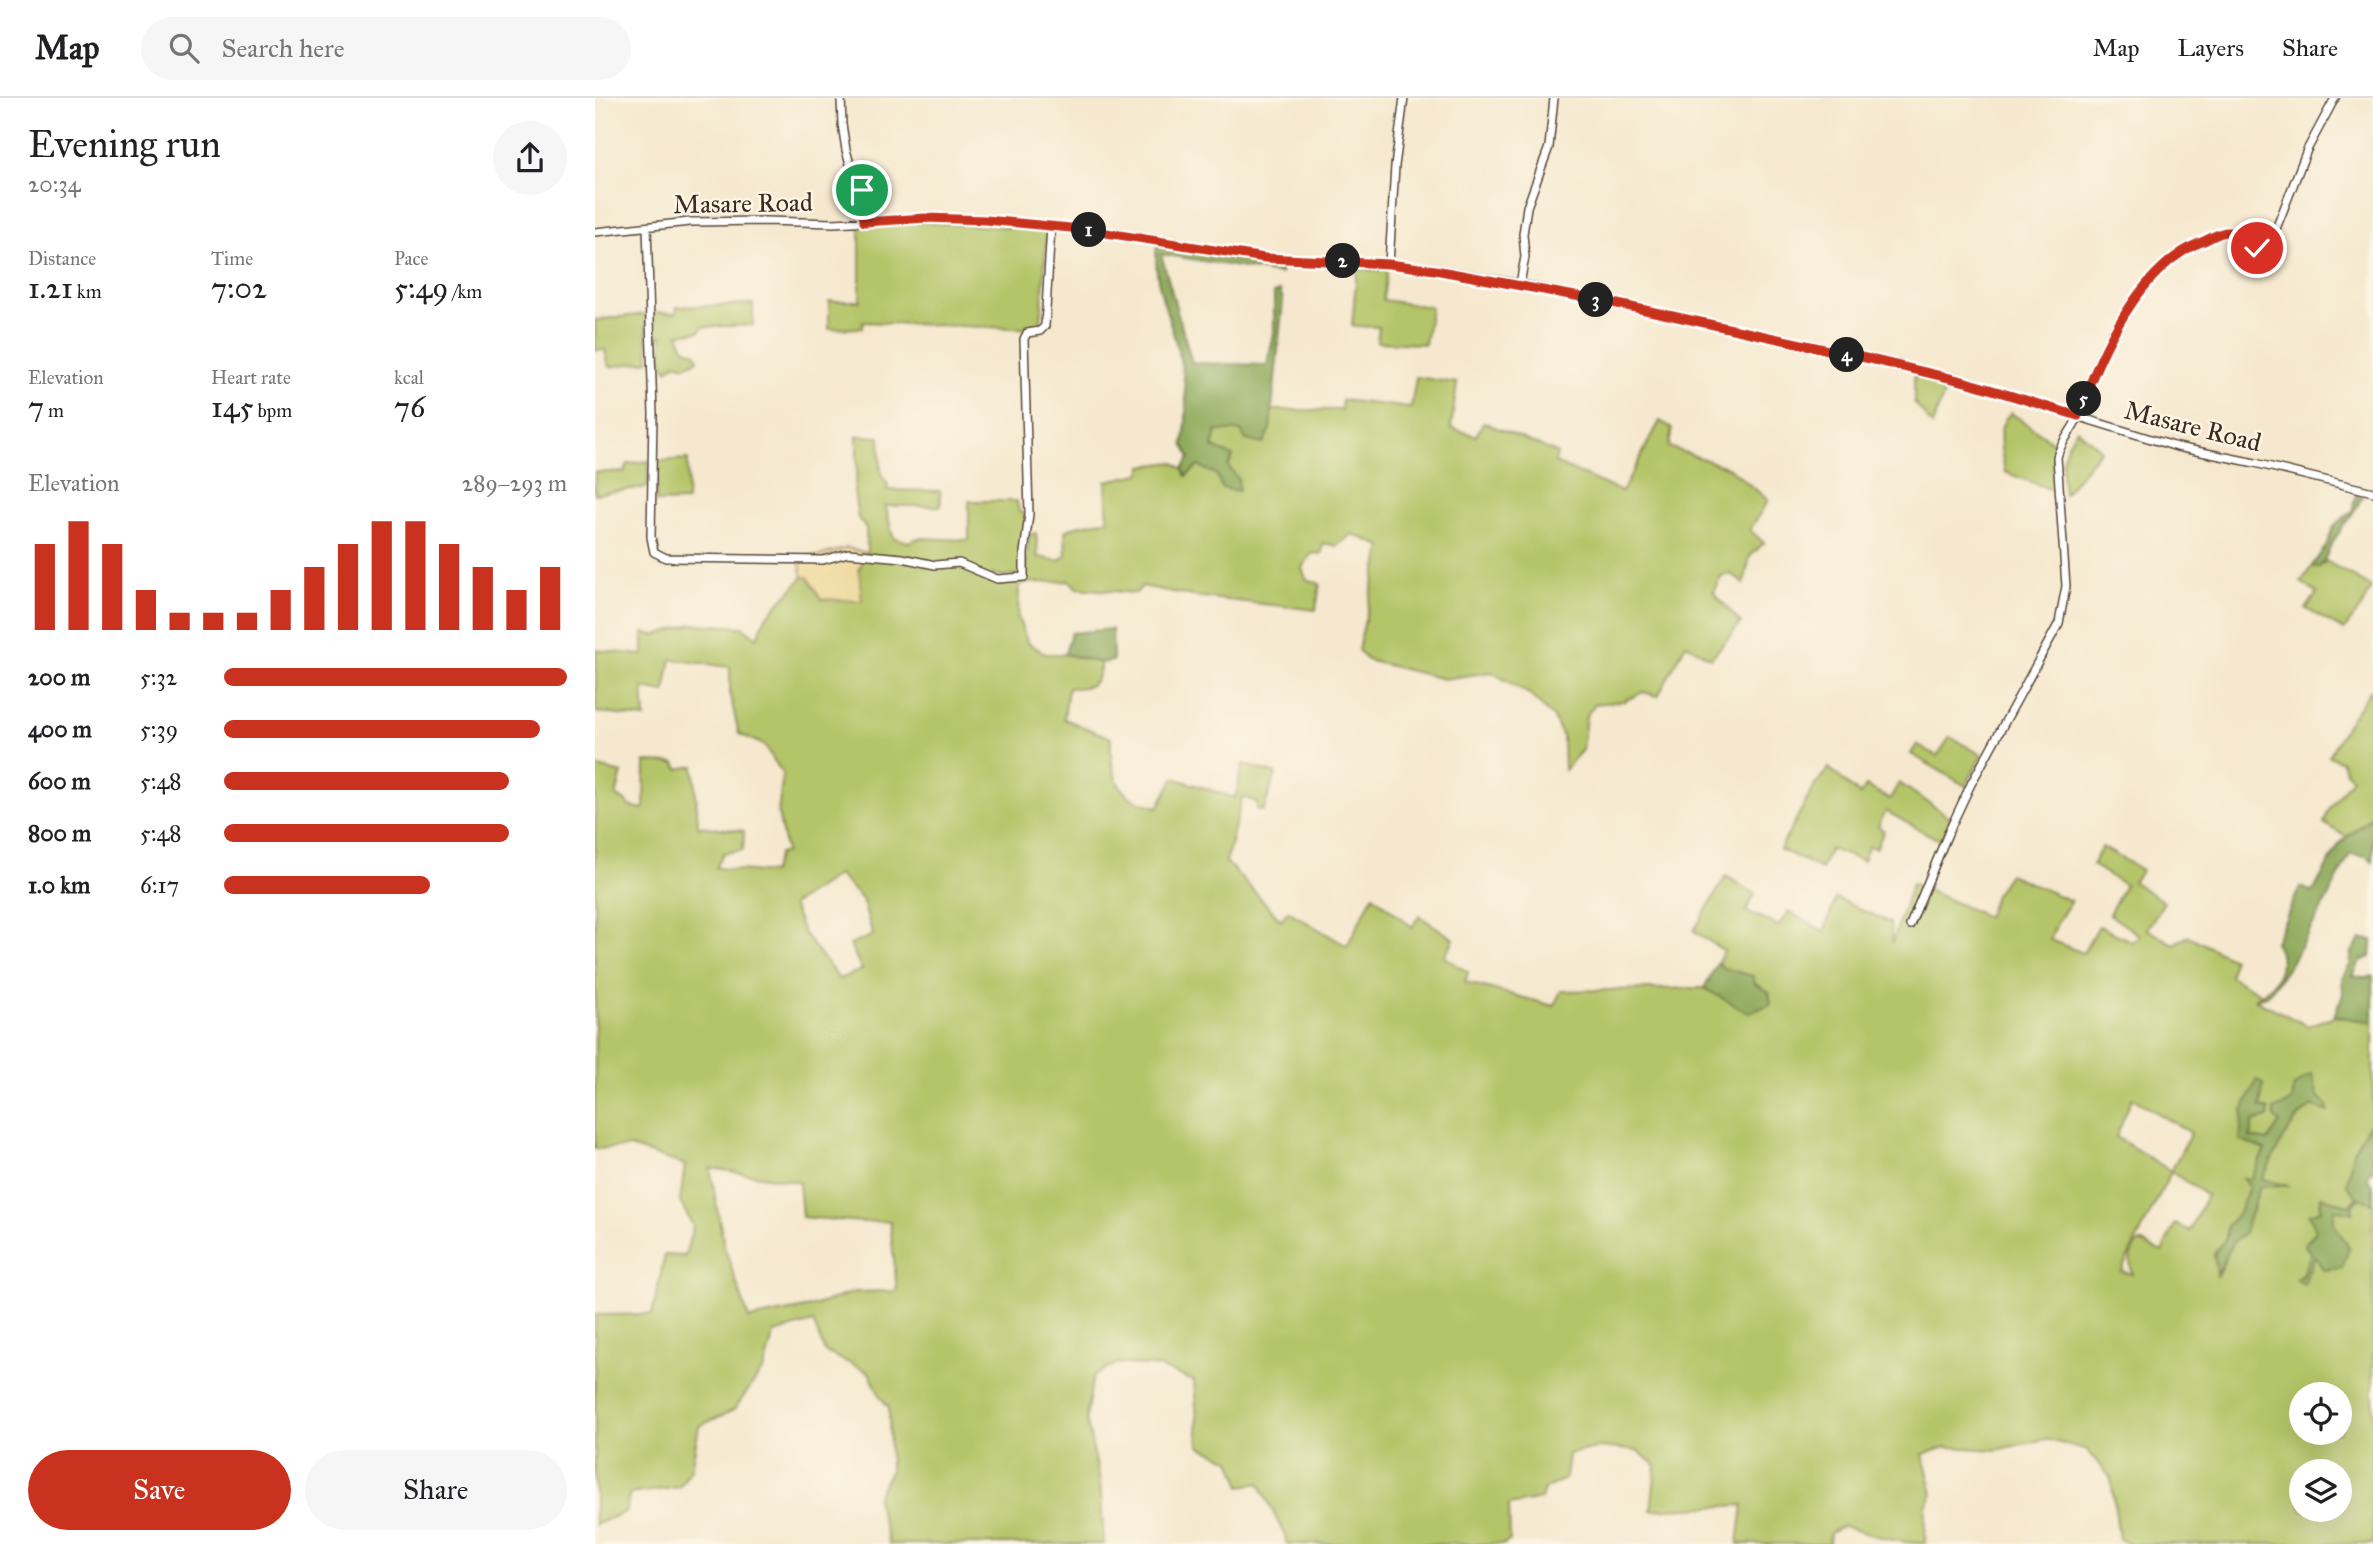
<!DOCTYPE html>
<meta charset="utf-8">
<style>
:root{--surface:#fff;--page:#f6f6f6;--text:#202124;--muted:#757577;--line:#e0e0e0;--accent:#c8321e}
body{margin:0;font-family:"IM FELL Great Primer",serif;background:var(--page);color:var(--text);height:100vh;display:flex;flex-direction:column;font-size:26px;white-space:nowrap}
*{box-sizing:border-box;margin:0}
p{font-size:23px;color:var(--muted)}
.icon{flex:none;width:38px;height:38px;fill:none;stroke:currentColor;stroke-width:2;stroke-linecap:round;stroke-linejoin:round}
.map{position:relative;flex:1;overflow:hidden}
.panel{display:flex;flex-direction:column;background:var(--surface);width:595px}
.panel>*{flex:none}
.controls{position:absolute;left:1694px;top:1284px;display:grid;gap:14px}
.controls a{display:grid;place-items:center;width:63px;height:63px;border-radius:50%;background:var(--surface);box-shadow:0 7px 28px #0002;font-size:35px}
.pin{position:absolute;display:grid;place-items:center;width:60px;height:60px;color:#fff;margin:-30px;border:4px solid #fff;border-radius:50%;box-shadow:0 2px 7px #0007}
.km{position:absolute;width:35px;height:35px;margin:-18px;border-radius:50%;background:#222;color:#fff;font-size:19px;line-height:35px;text-align:center}
.round{display:grid;place-items:center;flex:none;width:74px;height:74px;border-radius:37px;background:var(--page)}
.overview{display:flex;align-items:center;justify-content:space-between;height:119px;padding:0 28px}
h1{font-size:38px;font-weight:600;line-height:52px}
.metrics{display:grid;grid-template-columns:repeat(3,1fr);gap:10px;height:119px;padding:7px 28px}
.metrics div{display:grid;align-content:center}
.metrics b{font-size:30px;font-weight:600}
.metrics small{font-size:19px;font-weight:400}
.metrics p{font-size:19px}
.chart{height:196px;padding:14px 28px}
.chart p{display:flex;justify-content:space-between}
.chart svg{width:100%;height:126px;margin-top:7px;stroke:var(--accent);stroke-width:6}
.cta{display:flex;gap:14px;margin-top:auto;padding:14px 28px}
.cta a{flex:1;height:80px;border-radius:42px;background:var(--accent);color:#fff;font-size:28px;font-weight:600;line-height:80px;text-align:center}
.cta a+a{background:var(--page);color:var(--text)}
ul{padding:0 28px;list-style:none;font-size:23px}
li{display:grid;grid-template-columns:112px 84px 1fr;align-items:center;height:52px}
li i{height:18px;border-radius:9px;background:var(--accent)}
header{display:flex;align-items:center;gap:42px;box-sizing:border-box;height:98px;padding:0 35px;background:var(--surface);border-bottom:2px solid var(--line)}
header strong{font-size:33px}
nav{display:flex;gap:38px;margin-inline-start:auto;font-size:24px}
.search{width:490px;height:63px;background:var(--page);display:flex;align-items:center;gap:18px;box-sizing:border-box;padding:0 24px;border-radius:38px;color:var(--muted);font-size:26px}
main{display:flex;flex:1;min-height:0}
.map>svg:first-child{display:block}
.green{fill:#b4c467;stroke:#787742;stroke-width:2;fill-rule:evenodd}
.forest{fill:#8faa5c;stroke:#656a3d;stroke-width:2}
.sand{fill:#eeda9e;stroke:#94825e;stroke-width:2}
.lines{fill:none;stroke-linecap:round;stroke-linejoin:round}
.street-casing{stroke:#574638;stroke-width:10}
.street{stroke:#fff;stroke-width:7}
.route-casing{stroke:#fff;stroke-width:14}
.route{stroke:#c8321e;stroke-width:9}
.labels{text-anchor:middle;dominant-baseline:central;stroke-width:5;stroke-linejoin:round;paint-order:stroke}
.street-label{font-size:26px;fill:#3b2a1e;stroke:#fcf5e5}
</style>
<header>
<strong>Map</strong>
<div class="search"><svg class="icon" aria-label="search" viewBox="0 0 24 24"><circle cx="10" cy="10" r="6"/><path d="M15 15l6 6"/></svg>Search here</div>
<nav><a>Map</a><a>Layers</a><a>Share</a></nav>
</header>
<main>
<section class="panel">
<div class="overview"><div><h1>Evening run</h1><p>20:34</p></div><a class="round"><svg class="icon" aria-label="share" viewBox="0 0 24 24"><path d="M12 15V3M7 8l5-5 5 5M5 13v7h14v-7"/></svg></a></div>
<div class="metrics">
<div><p>Distance</p><b>1.21<small> km</small></b></div>
<div><p>Time</p><b>7:02</b></div>
<div><p>Pace</p><b>5:49<small> /km</small></b></div>
</div>
<div class="metrics">
<div><p>Elevation</p><b>7<small> m</small></b></div>
<div><p>Heart rate</p><b>145<small> bpm</small></b></div>
<div><p>kcal</p><b>76</b></div>
</div>
<div class="chart"><p><span>Elevation</span>289–293 m</p>
<svg viewBox="0 0 160 44" preserveAspectRatio="none"><path d="M5 44V14M15 44V6M25 44V14M35 44V30M45 44V38M55 44V38M65 44V38M75 44V30M85 44V22M95 44V14M105 44V6M115 44V6M125 44V14M135 44V22M145 44V30M155 44V22"/></svg>
</div>
<ul>
<li><b>200 m</b>5:32<i style="width:100%"></i></li>
<li><b>400 m</b>5:39<i style="width:92%"></i></li>
<li><b>600 m</b>5:48<i style="width:83%"></i></li>
<li><b>800 m</b>5:48<i style="width:83%"></i></li>
<li><b>1.0 km</b>6:17<i style="width:60%"></i></li>
</ul>
<div class="cta"><a>Save</a><a>Share</a></div>
</section>
<div class="map">
<svg width="1778" height="1446" viewBox="0 0 1778 1446">
<rect width="100%" height="100%" fill="#fcf5e5"/>
<filter id="ink" filterUnits="userSpaceOnUse"><feTurbulence type="fractalNoise" baseFrequency=".0143" numOctaves="2"/><feDisplacementMap in="SourceGraphic" scale="14" xChannelSelector="R" yChannelSelector="G"/><feConvolveMatrix kernelMatrix="1 2 1 2 8 2 1 2 1" color-interpolation-filters="sRGB"/></filter>
<filter id="wash" filterUnits="userSpaceOnUse"><feTurbulence type="fractalNoise" baseFrequency=".00686" numOctaves="4" result="noise"/><feDisplacementMap in="SourceGraphic" scale="28" xChannelSelector="R" yChannelSelector="G"/><feGaussianBlur stdDeviation="1.57" result="paint"/><feColorMatrix in="noise" values="0 0 0 0 0 0 0 0 0 0 0 0 0 0 0 0 0 1.4 0 .05"/><feComposite in="paint" operator="in"/></filter>
<g filter="url(#wash)">
<rect width="100%" height="100%" fill="#f5e8ce"/>
<path class="green" d="M327 124 452 132 446 225 442 231 268 224 267 230 234 231V203H265V129Z
M762 171 792 172 788 202 836 209 830 246 782 244 784 229 757 228Z
M158 206V227L107 229 105 233 83 236 89 250 101 255 103 262 90 268 81 265 72 272 67 262V238L59 239 58 214 81 215 82 209Z
M50 216 54 263 14 269 10 252H0V222Z
M1319 277 1353 285 1337 327 1319 304Z
M821 279 862 285 856 330 881 338 888 324 962 355 960 365 1027 394 1065 323 1077 330 1074 349 1134 370 1173 402 1155 432 1169 445 1155 458 1149 486 1136 476 1126 478 1118 494 1146 525 1116 560 1091 546 1063 598 1048 594 1029 603 1000 606 991 618 987 652 969 672 968 639 958 619 934 596 896 574 849 581 772 562 763 552 787 448 757 436 742 448 728 445 727 456 717 455 707 470 711 481 725 486 721 512 598 498 547 488 541 495 482 490 474 483 429 485 424 488 423 520 433 545 451 556H470L506 565C502 590 496 589 473 590L469 621 516 640C515 662 518 691 540 702 547 705 555 707 563 709L579 680 640 700 648 666 681 676 668 713 662 711V704L647 699 631 764 686 822 693 813 752 848 778 797 817 829 824 818 859 841 849 859 873 874 870 884 959 908 966 893 1109 890 1154 915 1176 906 1174 894 1160 886 1158 879 1128 870 1123 864 1129 853 1099 833 1131 778 1160 796 1151 813 1184 828 1193 813 1229 833 1241 800 1295 825 1297 845 1317 785 1392 819 1400 797 1414 776 1476 803 1462 825 1455 842 1488 855 1504 828 1538 844 1544 837 1514 816 1530 787 1497 767 1507 749 1547 772 1538 784 1569 804 1552 831 1578 846 1594 838 1638 861 1635 878 1667 896 1661 902 1713 928 1739 918 1778 924V1020L1758 1053 1762 1099 1754 1108 1726 1098C1725 1117 1717 1172 1701 1181L1709 1185 1720 1157 1754 1150 1739 1126 1738 1110 1758 1114 1757 1108 1764 1100 1778 1105V1446H1535L1524 1441 1516 1380 1492 1352 1450 1341 1401 1352 1352 1349 1328 1356 1338 1396 1331 1408 1330 1445C1304 1446 1273 1436 1248 1428L1235 1435 1234 1446H1143L1148 1407 1056 1412 1061 1368 1043 1353 1005 1349 973 1356 970 1381 949 1391 946 1401 914 1407 915 1442 910 1446H692L690 1438 664 1385 646 1388 636 1362 604 1348 599 1283 564 1269 523 1265 498 1278 491 1320 505 1383 509 1446H294L281 1400 295 1373 294 1309 286 1300 274 1274 230 1254 218 1224 179 1235 169 1270 139 1312 104 1328 96 1371 84 1389 35 1396 30 1414 0 1427V1217L57 1216 70 1157 90 1158 98 1128 85 1104 90 1067 35 1049 0 1051V668L27 675 21 698 32 704 33 708 49 711 50 664 80 665 83 671 99 668 103 728 149 733 148 752 128 755 121 770 177 775 184 756 191 754 183 715 188 676 169 647 144 636 135 596V569L76 561 70 594 48 590 50 620 1 614V552L48 557V535L61 537 97 526 148 529 162 540 171 519 208 479 264 471 272 455 271 430 263 420 259 393 262 373V338L285 339 286 376 293 387 292 392 345 393 346 408H290C295 419 293 429 299 440L313 444 324 440 374 442V403H422L424 413 431 417 426 472 422 477 409 478 398 476 405 488 409 484 430 481 434 437 441 435 443 459 463 463 471 457 470 433 481 428 513 422 511 383 545 376 548 368 578 364 588 371 591 378 603 368 621 376 643 381 618 349 622 333 675 331 676 312H746L747 302 816 310ZM243 777 267 801 278 837 255 847 267 872 244 881 208 834 197 807ZM1668 987 1665 1010 1674 1012 1673 1019 1658 1024 1655 1040 1674 1043 1697 1003 1723 999 1732 1007 1733 1014 1717 1008C1695 1021 1679 1059 1667 1081L1691 1087 1680 1089 1665 1087 1649 1135 1637 1145 1623 1176 1619 1156 1631 1140 1632 1128 1644 1114 1655 1089 1648 1081 1656 1082 1670 1052 1645 1041ZM1537 1000 1596 1035 1576 1073 1521 1039ZM115 1070 204 1084 207 1119 267 1124 295 1123 302 1193 259 1194 215 1209 154 1221 129 1148ZM1576 1074 1612 1097 1595 1133 1580 1126 1567 1154 1545 1144C1534 1152 1534 1163 1537 1176L1526 1173ZM1706 1297H1745V1335H1706ZM1706 1374H1745V1412H1706Z
M1416 315 1461 346 1457 366 1460 393 1410 374C1407 355 1399 328 1416 315Z
M1482 331 1506 352 1469 396C1465 366 1465 356 1482 331Z
M93 361 92 403 61 404 63 363Z
M54 363 53 389 0 396V374H29L33 366Z
M1731 463 1776 489 1767 508 1749 532 1711 511 1722 495 1706 484 1717 468 1723 470Z
M1775 593 1778 595V680L1775 684 1778 686V717L1752 739 1729 725 1733 713 1757 680 1751 674 1747 664 1734 658 1749 631Z
M1355 639 1387 657 1371 688 1316 656 1322 646 1342 658Z
M1234 670 1265 697 1271 688 1295 701 1304 685 1356 720 1346 743 1291 713 1283 728 1289 733 1281 750 1273 748 1268 763 1235 751 1226 771 1185 751 1220 687Z"/>
<path class="forest" d="M562 148 619 159 689 167 685 176 566 156 597 265 672 267 679 236V195L685 193 688 202 675 331 668 346 651 342 646 333H622L618 349 638 358 633 368 643 381 644 393 627 390 621 376 603 368 591 378 588 371 595 359 588 346C596 308 588 265 576 228 568 201 558 176 562 148Z
M1761 396 1767 398C1760 417 1746 428 1737 446 1731 455 1732 462 1723 470L1717 468 1731 448 1738 429 1757 413Z
M517 531 518 563 506 565 470 556 476 535Z
M1778 717V763L1772 758 1755 756 1728 809 1694 868 1672 898 1660 901C1681 887 1694 868 1680 844L1705 789 1718 794 1744 746Z
M1766 841 1777 842 1776 859 1765 863 1758 878 1771 880 1778 878V924L1739 918 1748 896 1747 880 1755 867 1757 854Z
M1123 864 1128 870 1158 878 1160 886 1174 894 1176 906 1154 915 1109 890Z
M1717 976 1723 999 1732 1007 1733 1014 1717 1008C1695 1020 1679 1059 1667 1081L1694 1088H1665L1649 1135 1637 1145 1622 1177 1619 1156 1631 1140 1632 1128 1644 1114 1654 1089 1648 1080 1656 1081 1670 1052 1645 1042 1648 1012 1662 982 1668 986 1665 1009 1674 1012 1673 1019 1658 1024 1655 1040 1673 1043 1685 1024 1680 1021 1679 1012 1697 1003 1699 988Z
M1778 1020V1073L1774 1072 1773 1082 1778 1087V1105L1764 1100 1757 1108 1758 1115 1739 1111V1126L1754 1150 1747 1170 1728 1172 1720 1157 1709 1186 1700 1181 1707 1178 1716 1155 1709 1147 1721 1133 1714 1116 1726 1112V1098L1754 1108 1762 1099 1752 1087 1758 1053Z"/>
<path class="sand" d="M252 450 272 455 264 471 267 503 226 501 213 479H208L205 466 207 457 224 458Z"/>
</g>
<g filter="url(#ink)">
<g class="lines">
<g class="street-casing">
<path id="street" d="M246 0 247 26 251 52 258 76 266 92 269 124
M52 129 58 316 56 439 59 454 71 460 228 462 253 455 307 460 340 467 364 465 402 481 429 479V455L434 416 429 241 432 235 445 233 450 228 456 128
M0 134 95 124 171 123 238 125 331 120 392 122 486 131 670 160 794 166 840 171 925 186 1275 260 1371 284 1582 349 1660 365 1778 394
M794 166 800 68 809 0
M925 186 930 159 928 136 932 109 954 49 959 0
M1315 827 1354 733 1376 686 1464 525 1471 488 1462 359C1466 343 1478 332 1484 317 1489 304 1492 289 1498 276 1517 230 1547 181 1589 152 1599 145 1612 142 1623 137 1643 127 1656 162 1675 146L1712 52 1740 0"/>
</g>
<use href="#street" class="street"/>
</g>
</g>
<g class="lines" filter="url(#ink)">
<g class="route-casing">
<path id="route" d="M267 92 269 124 331 120 391 122 486 131 670 160 794 166 840 172 1018 205 1275 261 1371 284 1483 318C1504 257 1544 167 1609 143 1617 140 1625 133 1634 134 1644 136 1652 146 1662 150"/>
</g>
<use href="#route" class="route"/>
</g>
<g class="labels">
<g class="street-label">
<text transform="translate(148 105) rotate(-1)">Masare Road</text>
<text transform="translate(1598 328) rotate(14)">Masare Road</text>
</g>
</g>
</svg>
<div class="controls">
<a><svg class="icon" aria-label="locate" viewBox="0 0 24 24"><circle cx="12" cy="12" r="6"/><path d="M12 2v4M12 18v4M2 12h4M18 12h4"/></svg></a>
<a><svg class="icon" aria-label="layers" viewBox="0 0 24 24"><path d="M12 4l9 5-9 5-9-5zM3 14l9 5 9-5"/></svg></a>
</div>
<div class="pin" style="left:267px;top:92px;background:#1e9e55"><svg class="icon" aria-label="arrive" viewBox="0 0 24 24"><path d="M6 21V4h12l-3 4 3 4H6"/></svg></div>
<div class="pin" style="left:1662px;top:150px;background:#d93025"><svg class="icon" aria-label="check" viewBox="0 0 24 24"><path d="M5 12l5 5 9-10"/></svg></div>
<b class="km" style="left:494px;top:132px">1</b>
<b class="km" style="left:748px;top:163px">2</b>
<b class="km" style="left:1001px;top:202px">3</b>
<b class="km" style="left:1252px;top:257px">4</b>
<b class="km" style="left:1489px;top:301px">5</b>
</div>
</main>
